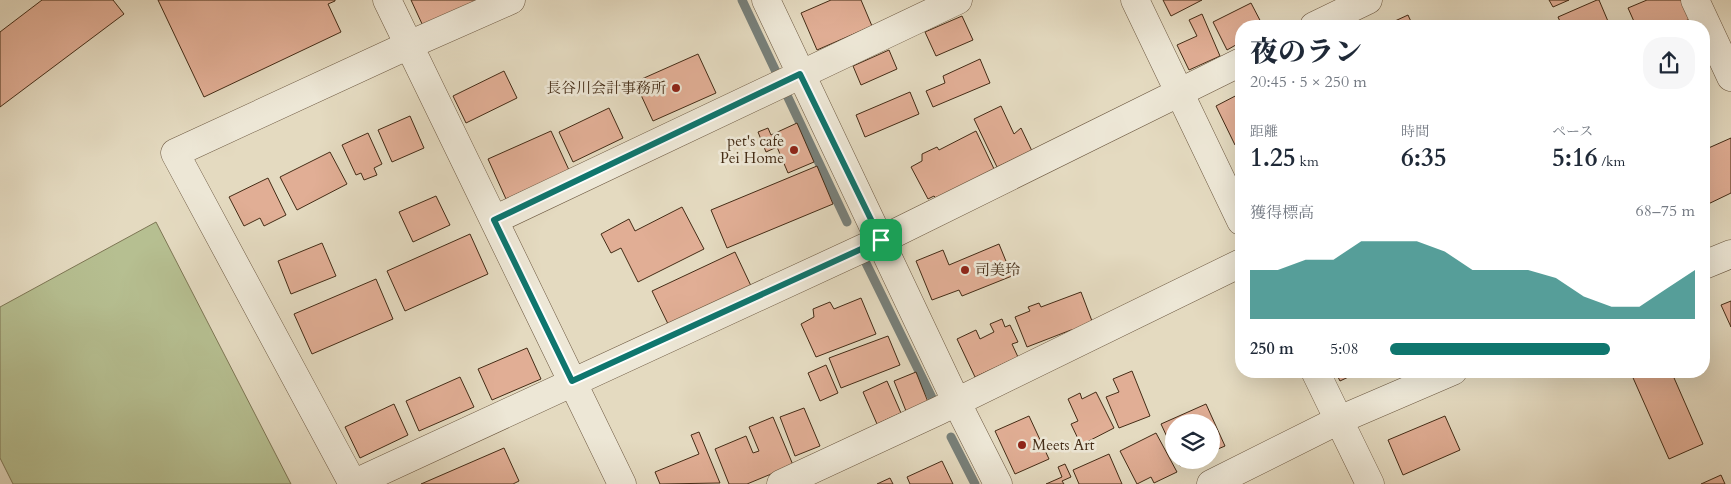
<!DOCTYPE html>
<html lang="ja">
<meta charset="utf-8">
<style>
:root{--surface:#fff;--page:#f6f6f7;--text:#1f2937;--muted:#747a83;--accent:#0f766e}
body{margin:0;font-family:Cardo,"Noto Serif JP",serif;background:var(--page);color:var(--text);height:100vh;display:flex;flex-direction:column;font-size:19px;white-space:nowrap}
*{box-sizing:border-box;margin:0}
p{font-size:16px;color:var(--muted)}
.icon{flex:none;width:28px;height:28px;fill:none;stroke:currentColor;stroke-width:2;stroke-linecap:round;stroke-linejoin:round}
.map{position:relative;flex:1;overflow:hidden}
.drawer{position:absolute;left:1235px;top:20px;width:475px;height:358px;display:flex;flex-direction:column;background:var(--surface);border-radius:20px;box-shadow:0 5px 20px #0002}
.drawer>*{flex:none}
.controls{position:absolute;left:1165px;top:414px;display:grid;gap:10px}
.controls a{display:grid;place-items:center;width:55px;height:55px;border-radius:50%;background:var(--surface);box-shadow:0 5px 20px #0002;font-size:25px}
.pin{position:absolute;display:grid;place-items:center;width:42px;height:42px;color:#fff;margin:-21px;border-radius:10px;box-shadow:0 2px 8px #0006}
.round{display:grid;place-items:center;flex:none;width:52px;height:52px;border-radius:20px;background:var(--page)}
.overview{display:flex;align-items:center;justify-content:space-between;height:85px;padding:0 15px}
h1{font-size:28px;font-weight:800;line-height:38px}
.stats{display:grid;grid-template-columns:repeat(3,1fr);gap:8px;height:85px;padding:5px 15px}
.stats div{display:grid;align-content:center}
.stats b{font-size:25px;font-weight:800}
.stats small{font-size:14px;font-weight:400}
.stats p{font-size:14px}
.chart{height:140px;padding:10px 15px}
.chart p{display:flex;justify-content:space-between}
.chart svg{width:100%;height:90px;margin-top:5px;fill:var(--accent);opacity:.7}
ul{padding:0 15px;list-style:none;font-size:16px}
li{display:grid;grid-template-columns:80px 60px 1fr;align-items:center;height:38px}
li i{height:12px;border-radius:6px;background:var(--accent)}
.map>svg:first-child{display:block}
.green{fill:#b6bf91;stroke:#7d7654}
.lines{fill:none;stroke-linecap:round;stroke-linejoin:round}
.stream{stroke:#78807a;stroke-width:9}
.building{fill:#e1ae95;stroke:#442c16}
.minor-casing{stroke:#6c5840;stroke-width:29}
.minor{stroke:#ede7d6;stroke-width:28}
.route-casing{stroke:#fff;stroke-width:10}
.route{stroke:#0f766e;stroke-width:6}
.poi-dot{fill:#8f2418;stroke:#ede7d6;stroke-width:2}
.labels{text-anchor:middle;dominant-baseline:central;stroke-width:5;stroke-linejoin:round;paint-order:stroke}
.poi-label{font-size:15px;fill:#442c16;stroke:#ede7d6;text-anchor:end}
</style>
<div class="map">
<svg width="1731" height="484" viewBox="0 0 1731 484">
<rect width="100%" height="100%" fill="#e4dac0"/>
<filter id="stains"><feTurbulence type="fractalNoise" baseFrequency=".004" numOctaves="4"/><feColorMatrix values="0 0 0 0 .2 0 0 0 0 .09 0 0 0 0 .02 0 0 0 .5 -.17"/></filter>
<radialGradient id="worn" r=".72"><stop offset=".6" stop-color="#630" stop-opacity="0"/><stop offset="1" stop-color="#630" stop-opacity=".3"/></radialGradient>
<path class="green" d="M156 222 291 484H13L0 458V307Z"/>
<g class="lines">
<path class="stream" d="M742 0 778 76
M783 87 847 222
M863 257 937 408
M951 437 975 484"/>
</g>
<path class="building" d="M42 0H113L124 14 0 107V32Z
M158 0H335V1L328 4 341 32 204 97Z
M411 0H479L423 26Z
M831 0H861L872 26 817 50 801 13Z
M1163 0H1202L1171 16Z
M1549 0H1569L1553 7Z
M1597 0H1599L1610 26H1562L1558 17Z
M1647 0H1682L1690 19 1673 26H1636L1628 8Z
M1251 3 1263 26H1241V42L1227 50 1213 22Z
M1202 14 1220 56 1189 70 1177 45 1197 36 1189 20Z
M1408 15 1413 26H1384Z
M962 16 973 40 936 56 925 32Z
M889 50 897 69 861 85 853 66Z
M698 54 716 93 653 121 635 82Z
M980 59 990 83 933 107 926 91 945 83 943 76Z
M504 71 517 98 466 123 453 96Z
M910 92 919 114 865 137 856 115Z
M1241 93V142L1235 145 1216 106Z
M1001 106 1014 134 1021 128 1032 151 997 167 974 119Z
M609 108 623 138 573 162 559 132Z
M410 116 424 148 392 162 378 130Z
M797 123 814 162 788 173 777 147 766 152 758 132 768 128 771 135Z
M551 131 569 170 506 199 488 159Z
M976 131 995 171 937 199 934 196 928 199 911 167 922 161V154L937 147 939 150Z
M368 133 382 164 374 168 377 175 364 180 361 173 356 175 342 145Z
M1731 138V193L1704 206V150Z
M330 152 347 184 297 210 280 177Z
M817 166 833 204 727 248 711 210Z
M268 178 286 215 264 226 260 218 244 226 229 197Z
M436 196 450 225 413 242 399 212Z
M682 207 704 249 638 282 621 248 611 253 601 234 629 219 635 231Z
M470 234 488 274 405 311 387 271Z
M322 243 336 276 291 294 278 261Z
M999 244 1012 276 962 296 959 290 932 300 916 261 943 250 949 265Z
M735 252 752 288 669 326 652 291Z
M376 279 393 319 312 354 294 314Z
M1081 292 1092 321 1078 331 1071 330 1027 347 1015 317 1030 311 1028 307 1039 303 1041 307Z
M861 298 876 334 816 357 801 324 814 317 813 309 830 302 834 309Z
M1731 301V327L1721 305Z
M1002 319 1005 327 1010 325 1018 342 1012 344 1018 357 975 377 957 339 976 330 980 339 994 332 990 324Z
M888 336 900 365 841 388 829 358Z
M527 348 541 379 492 400 478 369Z
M826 365 838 393 820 401 808 373Z
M1132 371 1150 416 1119 428 1106 397 1119 392 1113 379Z
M1335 371H1361L1340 381Z
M1630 371H1671L1703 444 1669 459Z
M916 372 928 402 906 411 894 381Z
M460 377 474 407 419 431 406 401Z
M887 381 901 413 877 424 863 392Z
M1096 392 1114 428 1081 445 1071 424 1078 421 1068 399 1080 393 1082 399Z
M394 404 408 435 360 458 345 427Z
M1206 404 1225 446 1211 452V422H1174V452L1161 424Z
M804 408 820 446 795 456 780 417Z
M1029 416 1049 459 1015 474 995 431Z
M1445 416 1460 450 1403 475 1388 440Z
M773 417 793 465 747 484H729L715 449 746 436 753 453 759 451 749 427Z
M699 432 720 483 660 484 655 472 699 454 691 435Z
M1156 433 1177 472 1154 483 1151 477 1137 484 1120 451Z
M504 448 519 481 513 484H421Z
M1109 454 1122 484H1079L1073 470Z
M1177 460H1192L1180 466Z
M942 461 953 484H910L907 477Z
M1065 464 1071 477 1062 481 1064 484H1046L1062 477 1058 467Z
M1721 475 1725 484H1701Z
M890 478 893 484H877Z"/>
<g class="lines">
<g class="minor-casing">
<path id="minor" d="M387 0 622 484
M766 0 956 401 998 484
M1135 0 1241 221
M1695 0 1731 77
M1314 26 1368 0
M494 220 958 0
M1704 265 1731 254
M1315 371 1370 484
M353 484 881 240 1241 62
M353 484 175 153 409 45 511 0
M781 484 938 411 1241 263
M1211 484 1339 420 1453 371"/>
</g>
<use href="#minor" class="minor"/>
</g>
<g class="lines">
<g class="route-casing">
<path id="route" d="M800 74 881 240 572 381 494 220Z"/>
</g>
<use href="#route" class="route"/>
</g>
<g class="poi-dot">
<circle cx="676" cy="88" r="5"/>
<circle cx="794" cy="150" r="5"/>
<circle cx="965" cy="270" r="5"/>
<circle cx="1022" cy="445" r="5"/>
</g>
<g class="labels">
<g class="poi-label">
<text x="666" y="88">長谷川会計事務所</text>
<text x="784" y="141">pet's cafe<tspan x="784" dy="17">Pei Home</tspan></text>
<text x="975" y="270" text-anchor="start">司美玲</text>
<text x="1032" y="445" text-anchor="start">Meets Art</text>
</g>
</g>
<rect width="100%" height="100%" filter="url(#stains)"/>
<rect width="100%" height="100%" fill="url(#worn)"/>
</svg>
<div class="controls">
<a><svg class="icon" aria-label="layers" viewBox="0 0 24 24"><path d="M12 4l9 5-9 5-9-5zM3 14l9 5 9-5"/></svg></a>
</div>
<div class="pin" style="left:881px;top:240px;background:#1e9e55"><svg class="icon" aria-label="arrive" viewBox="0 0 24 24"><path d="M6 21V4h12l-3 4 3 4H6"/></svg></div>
<section class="drawer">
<div class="overview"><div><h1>夜のラン</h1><p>20:45 · 5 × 250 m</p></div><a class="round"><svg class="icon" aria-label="share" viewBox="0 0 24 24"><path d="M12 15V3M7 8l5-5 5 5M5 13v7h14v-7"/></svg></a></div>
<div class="stats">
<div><p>距離</p><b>1.25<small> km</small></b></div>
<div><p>時間</p><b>6:35</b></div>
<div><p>ペース</p><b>5:16<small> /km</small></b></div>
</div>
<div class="chart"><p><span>獲得標高</span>68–75 m</p>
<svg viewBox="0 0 160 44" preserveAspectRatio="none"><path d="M0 44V20L10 20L20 15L30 15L40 6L50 6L60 6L70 11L80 20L90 20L100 20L110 24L120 33L130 38L140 38L150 29L160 20V44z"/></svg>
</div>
<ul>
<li><b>250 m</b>5:08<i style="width:72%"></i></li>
</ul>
</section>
</div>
